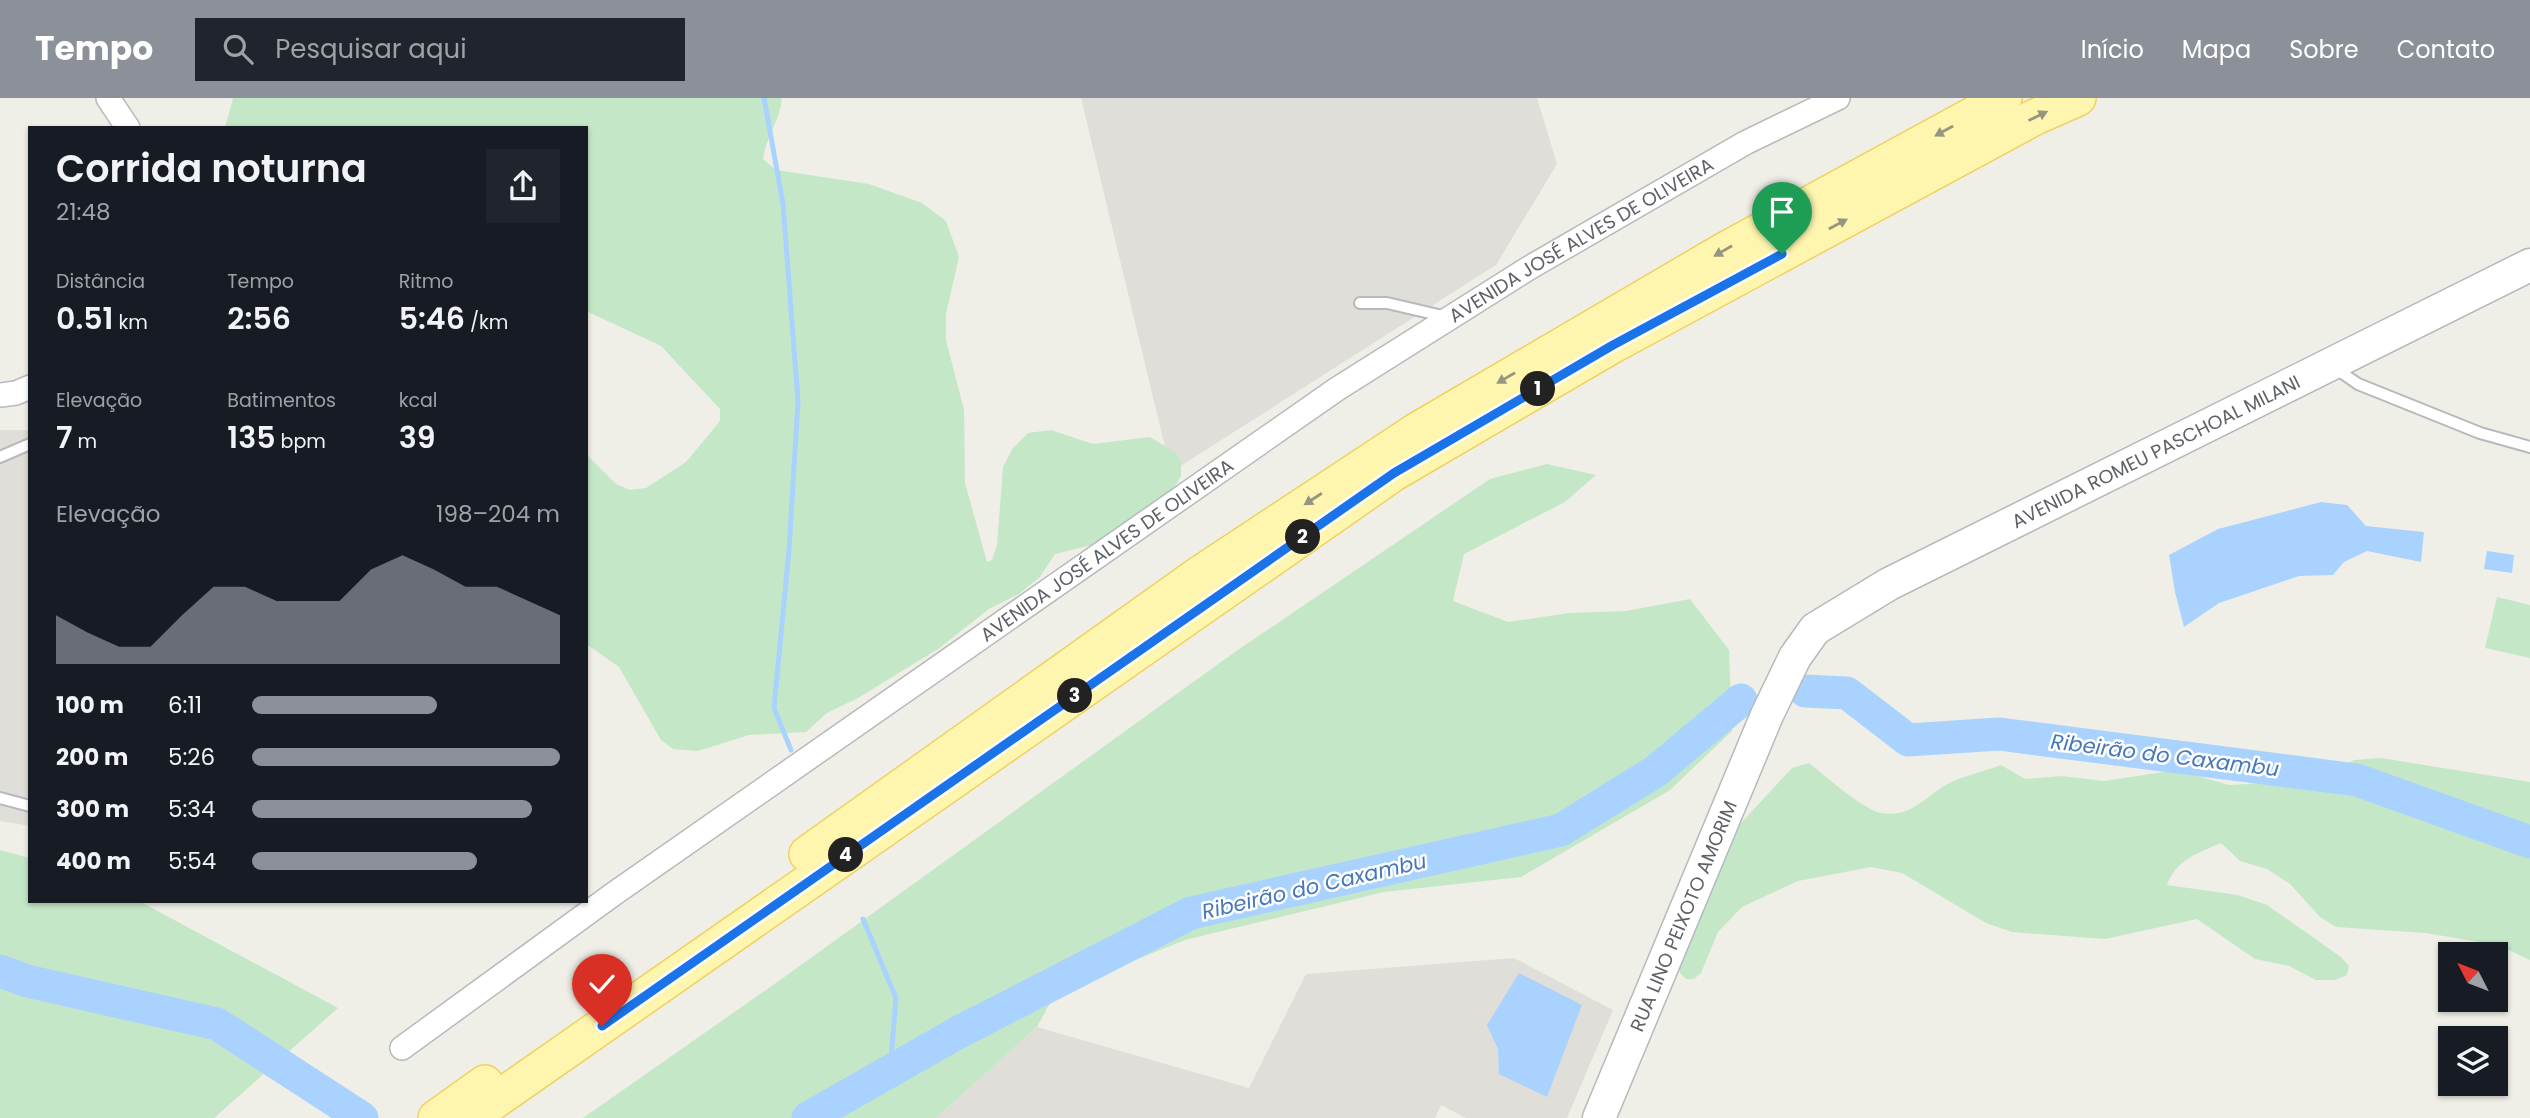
<!DOCTYPE html>
<html lang="pt">
<meta charset="utf-8">
<style>
:root{--surface:#171b24;--page:#20242c;--text:#f1f3f6;--muted:#9ea1a6;--accent:#8c9099}
body{margin:0;font-family:Poppins,sans-serif;background:var(--page);color:var(--text);height:100vh;display:flex;flex-direction:column;font-size:26px;white-space:nowrap}
*{box-sizing:border-box;margin:0}
p{font-size:23px;color:var(--muted)}
.icon{flex:none;width:38px;height:38px;fill:none;stroke:currentColor;stroke-width:2;stroke-linecap:round;stroke-linejoin:round}
.map{position:relative;flex:1;overflow:hidden}
.details{position:absolute;left:28px;top:28px;width:560px;height:777px;display:flex;flex-direction:column;background:var(--surface);border-radius:0px;box-shadow:0 2px 5px #0004}
.details>*{flex:none}
.needle{width:46px;rotate:312deg}
.buttons{position:absolute;left:2438px;top:844px;display:grid;gap:14px}
.buttons a{display:grid;place-items:center;width:70px;height:70px;border-radius:0px;background:var(--surface);box-shadow:0 2px 5px #0004;font-size:35px}
.pin{position:absolute;display:grid;place-items:center;width:60px;height:60px;color:#fff;margin:-72px -30px;border-radius:50% 50% 50% 0;rotate:-45deg;box-shadow:0 0 7px #0007}
.pin .icon{rotate:45deg}
.km{position:absolute;width:35px;height:35px;margin:-18px;border-radius:50%;background:#222;color:#fff;font-size:19px;line-height:35px;text-align:center}
.round{display:grid;place-items:center;flex:none;width:74px;height:74px;border-radius:0px;background:var(--page)}
.head{display:flex;align-items:center;justify-content:space-between;height:119px;padding:0 28px}
h1{font-size:38px;font-weight:600;line-height:52px}
.figures{display:grid;grid-template-columns:repeat(3,1fr);gap:10px;height:119px;padding:7px 28px}
.figures div{display:grid;align-content:center}
.figures b{font-size:30px;font-weight:600}
.figures small{font-size:19px;font-weight:400}
.figures p{font-size:19px}
.chart{height:196px;padding:14px 28px}
.chart p{display:flex;justify-content:space-between}
.chart svg{width:100%;height:126px;margin-top:7px;fill:var(--accent);opacity:.7}
ul{padding:0 28px;list-style:none;font-size:23px}
li{display:grid;grid-template-columns:112px 84px 1fr;align-items:center;height:52px}
li i{height:18px;border-radius:9px;background:var(--accent)}
header{display:flex;align-items:center;gap:42px;box-sizing:border-box;height:98px;padding:0 35px;background:var(--accent);color:#fff}
header strong{font-size:33px}
nav{display:flex;gap:38px;margin-inline-start:auto;font-size:24px}
.search{width:490px;height:63px;background:var(--page);display:flex;align-items:center;gap:18px;box-sizing:border-box;padding:0 24px;border-radius:0px;color:var(--muted);font-size:26px}
.map>svg:first-child{display:block}
.industrial{fill:#dfded9}
.green{fill:#c4e7c7}
.water{fill:#a9d3fe}
.lines{fill:none;stroke-linecap:round;stroke-linejoin:round}
.stream{stroke:#a9d3fe;stroke-width:5}
.river{stroke:#a9d3fe;stroke-width:33}
.lane-casing{stroke:#b7b9bd;stroke-width:14}
.street-casing{stroke:#b7b9bd;stroke-width:26}
.secondary-casing{stroke:#b5b9be;stroke-width:35}
.primary-casing{stroke:#f0d160;stroke-width:38}
.lane{stroke:#fff;stroke-width:10}
.street{stroke:#fff;stroke-width:23}
.secondary{stroke:#fff;stroke-width:32}
.primary{stroke:#fef6ae;stroke-width:35}
.oneway{fill:#969680}
.route-casing{stroke:#fff;stroke-width:14}
.route{stroke:#1a73e8;stroke-width:9}
.labels{text-anchor:middle;dominant-baseline:central;stroke-width:5;stroke-linejoin:round;paint-order:stroke}
.street-label{font-size:19px;fill:#5e6267;stroke:#fff}
.water-label{font-size:21px;font-style:italic;fill:#4778ba;stroke:#fff}
</style>
<header>
<strong>Tempo</strong>
<div class="search"><svg class="icon" aria-label="search" viewBox="0 0 24 24"><circle cx="10" cy="10" r="6"/><path d="M15 15l6 6"/></svg>Pesquisar aqui</div>
<nav><a>Início</a><a>Mapa</a><a>Sobre</a><a>Contato</a></nav>
</header>
<div class="map">
<svg width="2530" height="1020" viewBox="0 0 2530 1020">
<rect width="100%" height="100%" fill="#f0efe7"/>
<path class="industrial" d="M1081 0H1537L1557 66 1496 167 1171 374Z
M0 332H30V728L0 723Z
M1514 860 1613 912 1567 1020H1466L1441 1007 1435 1020H936L1037 929 1249 990 1306 876Z"/>
<path class="green" d="M233 0H782C780 22 766 39 763 61L776 72 869 86 922 105 946 123 959 159 946 216V242L964 312 965 385 987 464 992 462 997 447 1003 369 1013 350 1028 335 1051 332 1093 346 1150 339 1176 355 1181 363V378L1171 395 1096 446 1055 456 1040 479 1019 496 989 511 938 551 858 600 827 615 806 634 749 637 698 653 673 651 661 642 619 569 586 546V356L616 386 630 392 646 390 686 364 720 323V311L661 248 586 213V30H225Z
M1547 366 1596 377 1565 404 1464 456 1453 503 1508 524 1569 515 1626 513 1690 501 1729 552 1732 633 1670 692 1521 779 1384 794 1185 842 1056 894 1037 929 936 1020H583L783 880 1232 556 1490 381Z
M2497 499 2530 507V560L2485 550Z
M2381 660 2530 684V862L2498 847 2425 835 2336 829 2320 819 2290 786 2267 771 2240 763 2221 745C2199 754 2175 763 2167 787L2238 797 2267 807 2341 859 2349 868 2347 877 2336 882H2316L2289 868 2255 861 2197 821 2105 841 2012 834 1986 825 1902 775 1871 769 1798 783 1742 809 1718 834 1701 875 1694 881H1686L1680 875 1678 863 1697 803 1741 725 1792 670 1809 665C1826 678 1862 711 1881 715 1910 720 1923 701 1944 688 1961 678 1983 674 2001 667L2025 681 2062 678 2104 683 2177 672 2229 687 2317 682 2354 662Z
M0 752 30 760V803H139L338 910 214 1020H0Z"/>
<path class="water" d="M2321 404 2347 407 2366 428 2424 434 2421 464 2367 453 2344 464 2333 477 2299 478 2219 505 2184 529 2175 494 2169 457 2218 431Z
M2487 453 2514 457 2512 475 2484 471Z
M1519 875 1582 907 1547 999 1499 976 1498 951 1487 927Z"/>
<g class="lines">
<path class="stream" d="M764 0 783 106 798 303 789 452 774 610 791 652
M863 821 896 900 890 973"/>
<path class="river" d="M1805 593 1847 595 1908 642 1999 636 2357 682 2530 744
M0 873 27 883 217 926 362 1020
M808 1020 959 934 1191 815 1561 732 1656 673 1741 602"/>
<g class="lane-casing">
<path id="lane" d="M1360 205H1387L1447 219
M2335 270 2358 286 2480 335 2530 349
M0 359 30 346
M0 700 30 708"/>
</g>
<g class="street-casing">
<g id="street">
<path d="M108 0 128 30"/>
<path d="M0 297 16 295 30 289"/>
<path id="s1" d="M402 950 615 795 1337 291 1529 170 1745 45 1838 0"/>
</g>
</g>
<g class="secondary-casing">
<g id="secondary">
<path id="s2" d="M1599 1020 1767 617 1795 559 1815 531 1889 486 2530 167"/>
</g>
</g>
<g class="primary-casing">
<path id="primary" d="M807 756 1201 475 1416 333 1725 152 2004 0
M436 1020 485 985
M470 1020 1394 375 1613 247 2035 19 2078 0"/>
</g>
<use href="#lane" class="lane"/>
<use href="#street" class="street"/>
<use href="#secondary" class="secondary"/>
<use href="#primary" class="primary"/>
</g>
<defs><path id="oneway-solid" d="M-6-.8H1V-3.2L6.5 0L1 3.2V.8H-6Z" transform="scale(1.75)"/></defs>
<g class="oneway">
<use href="#oneway-solid" transform="translate(2038 18) rotate(-26)"/>
<use href="#oneway-solid" transform="translate(1944 33) rotate(151)"/>
<use href="#oneway-solid" transform="translate(1838 126) rotate(-28)"/>
<use href="#oneway-solid" transform="translate(1723 153) rotate(150)"/>
<use href="#oneway-solid" transform="translate(1506 280) rotate(150)"/>
<use href="#oneway-solid" transform="translate(1313 401) rotate(147)"/>
</g>
<g class="lines">
<g class="route-casing">
<path id="route" d="M602 928 1394 375 1613 247 1782 156"/>
</g>
<use href="#route" class="route"/>
</g>
<g class="labels">
<g class="street-label">
<text stroke="none"><textPath href="#s1" startOffset="1430">AVENIDA JOSÉ ALVES DE OLIVEIRA</textPath></text>
<text stroke="none"><textPath href="#s2" startOffset="920">AVENIDA ROMEU PASCHOAL MILANI</textPath></text>
<text stroke="none"><textPath href="#s1" startOffset="863">AVENIDA JOSÉ ALVES DE OLIVEIRA</textPath></text>
<text stroke="none"><textPath href="#s2" startOffset="219">RUA LINO PEIXOTO AMORIM</textPath></text>
</g>
<g class="water-label">
<text transform="translate(2165 657) rotate(7)">Ribeirão do Caxambu</text>
<text transform="translate(1314 788) rotate(-13)">Ribeirão do Caxambu</text>
</g>
</g>
</svg>
<div class="buttons">
<a><svg class="needle" viewBox="-14 -14 28 28"><path d="M0-13l5 13h-10z" fill="#e53935"/><path d="M0 13l5-13h-10z" fill="#9ea1a6"/></svg></a>
<a><svg class="icon" aria-label="layers" viewBox="0 0 24 24"><path d="M12 4l9 5-9 5-9-5zM3 14l9 5 9-5"/></svg></a>
</div>
<div class="pin" style="left:1782px;top:156px;background:#1e9e55"><svg class="icon" aria-label="arrive" viewBox="0 0 24 24"><path d="M6 21V4h12l-3 4 3 4H6"/></svg></div>
<div class="pin" style="left:602px;top:928px;background:#d93025"><svg class="icon" aria-label="check" viewBox="0 0 24 24"><path d="M5 12l5 5 9-10"/></svg></div>
<b class="km" style="left:1538px;top:291px">1</b>
<b class="km" style="left:1303px;top:439px">2</b>
<b class="km" style="left:1075px;top:598px">3</b>
<b class="km" style="left:846px;top:757px">4</b>
<section class="details">
<div class="head"><div><h1>Corrida noturna</h1><p>21:48</p></div><a class="round"><svg class="icon" aria-label="share" viewBox="0 0 24 24"><path d="M12 15V3M7 8l5-5 5 5M5 13v7h14v-7"/></svg></a></div>
<div class="figures">
<div><p>Distância</p><b>0.51<small> km</small></b></div>
<div><p>Tempo</p><b>2:56</b></div>
<div><p>Ritmo</p><b>5:46<small> /km</small></b></div>
</div>
<div class="figures">
<div><p>Elevação</p><b>7<small> m</small></b></div>
<div><p>Batimentos</p><b>135<small> bpm</small></b></div>
<div><p>kcal</p><b>39</b></div>
</div>
<div class="chart"><p><span>Elevação</span>198–204 m</p>
<svg viewBox="0 0 160 44" preserveAspectRatio="none"><path d="M0 44V27L10 33L20 38L30 38L40 27L50 17L60 17L70 22L80 22L90 22L100 11L110 6L120 11L130 17L140 17L150 22L160 27V44z"/></svg>
</div>
<ul>
<li><b>100 m</b>6:11<i style="width:60%"></i></li>
<li><b>200 m</b>5:26<i style="width:100%"></i></li>
<li><b>300 m</b>5:34<i style="width:91%"></i></li>
<li><b>400 m</b>5:54<i style="width:73%"></i></li>
</ul>
</section>
</div>
